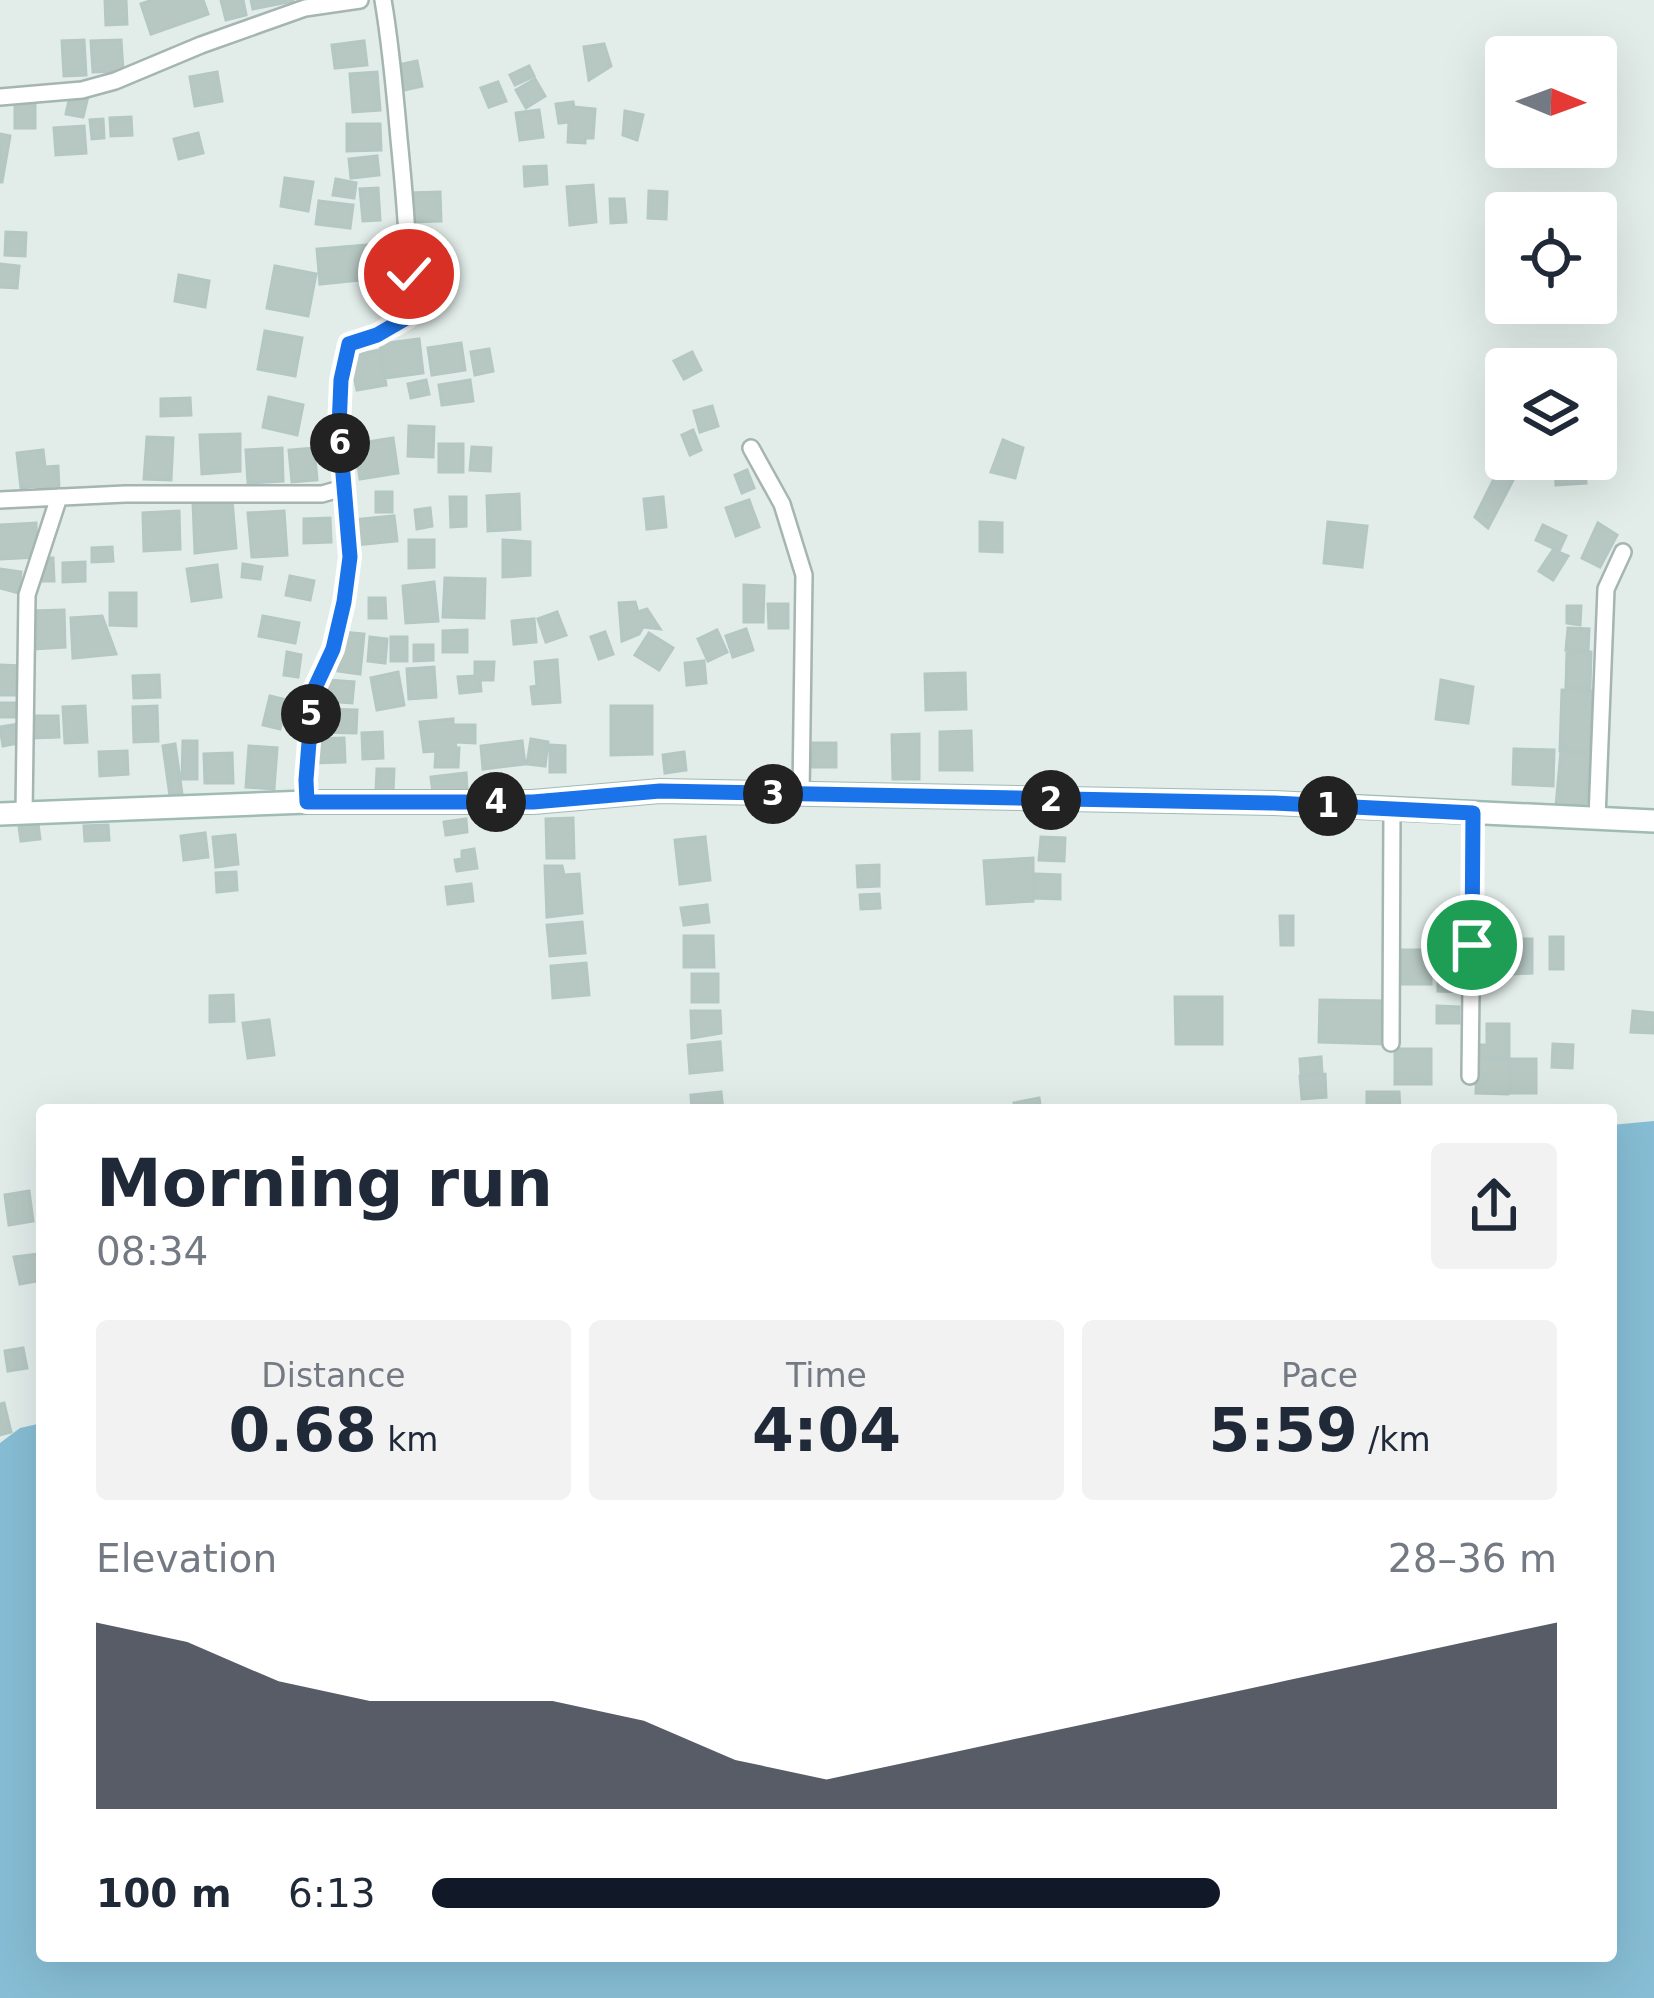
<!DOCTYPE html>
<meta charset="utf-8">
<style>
:root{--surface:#fff;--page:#f2f2f3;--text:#1f2937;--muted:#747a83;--accent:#111827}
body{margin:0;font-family:"DejaVu Sans",sans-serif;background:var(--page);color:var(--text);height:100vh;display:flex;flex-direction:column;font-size:45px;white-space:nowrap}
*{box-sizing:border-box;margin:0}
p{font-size:39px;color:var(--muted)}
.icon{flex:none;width:66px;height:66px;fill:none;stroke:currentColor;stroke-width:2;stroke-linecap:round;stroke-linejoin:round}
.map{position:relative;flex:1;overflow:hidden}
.panel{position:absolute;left:36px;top:1104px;width:1581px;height:858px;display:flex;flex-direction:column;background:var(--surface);border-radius:12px;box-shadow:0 12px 48px #0002}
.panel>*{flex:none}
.needle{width:78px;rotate:91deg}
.tools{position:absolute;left:1485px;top:36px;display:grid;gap:24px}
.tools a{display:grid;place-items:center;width:132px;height:132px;border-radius:12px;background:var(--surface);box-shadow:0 12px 48px #0002;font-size:60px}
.pin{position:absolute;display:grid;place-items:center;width:102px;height:102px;color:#fff;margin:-51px;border:6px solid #fff;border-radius:50%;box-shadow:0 3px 12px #0007}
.km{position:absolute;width:60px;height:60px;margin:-30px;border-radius:50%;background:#222;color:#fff;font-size:33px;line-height:60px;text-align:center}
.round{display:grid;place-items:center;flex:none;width:126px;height:126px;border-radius:12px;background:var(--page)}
.overview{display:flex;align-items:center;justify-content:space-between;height:204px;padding:0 60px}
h1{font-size:66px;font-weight:600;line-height:90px}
.stats{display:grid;grid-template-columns:repeat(3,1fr);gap:18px;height:204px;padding:12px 60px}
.stats div{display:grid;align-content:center;border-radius:12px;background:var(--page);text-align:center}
.stats b{font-size:60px;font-weight:600}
.stats small{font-size:33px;font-weight:400}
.stats p{font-size:33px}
.chart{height:336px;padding:24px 60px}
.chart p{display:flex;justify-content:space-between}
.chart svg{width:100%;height:216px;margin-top:12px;fill:var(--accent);opacity:.7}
ul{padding:0 60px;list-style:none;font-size:39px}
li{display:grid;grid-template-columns:192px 144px 1fr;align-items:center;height:90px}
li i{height:30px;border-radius:15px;background:var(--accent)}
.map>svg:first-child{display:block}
.water{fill:#87bed5}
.building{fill:#b7c8c3;stroke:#b4c7c2;stroke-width:3}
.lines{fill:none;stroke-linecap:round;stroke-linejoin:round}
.minor-casing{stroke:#a4b5b2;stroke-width:20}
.secondary-casing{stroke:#a0bab4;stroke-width:26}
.minor{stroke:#fff;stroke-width:15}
.secondary{stroke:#fff;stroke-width:21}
.route-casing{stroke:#fff;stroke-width:24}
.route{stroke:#1a73e8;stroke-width:15}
</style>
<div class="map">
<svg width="1654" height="1998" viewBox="0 0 1654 1998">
<rect width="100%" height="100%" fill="#e2edea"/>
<path class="water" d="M1654 1121V1998H0V1443L20 1428 42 1423V1956H1611V1125Z"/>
<path class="building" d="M105 0H126L127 24 106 25Z
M152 0H203L208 14 151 34 141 4Z
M221 0H243L246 15 226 20Z
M251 0H292L293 1 253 9Z
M84 40 86 75 64 76 62 41Z
M121 40 123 71 93 72 91 41Z
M364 41 367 65 335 68 332 45Z
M604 44 611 66 589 80 584 47Z
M417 61 422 86 400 91 394 66Z
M529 66 534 76 515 85 510 75Z
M217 72 222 101 195 106 190 77Z
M377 72 380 110 353 112 350 74Z
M535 79 545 96 526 108 516 90Z
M498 82 506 101 489 107 481 88Z
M71 92 88 96 83 117 66 114Z
M573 102 574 107 595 109 593 138H585V143L568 142 569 122 559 123 556 104Z
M15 103H35V128H15Z
M539 110 543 137 520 140 516 113Z
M625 111 643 115 637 140 623 135Z
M131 117 132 135 111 136 110 118Z
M103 119 104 138 92 139 90 120Z
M347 124H380L381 150 347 151Z
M84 126 86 153 56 155 54 128Z
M198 133 203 153 179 159 174 139Z
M0 134 10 136 2 182H0Z
M377 156 379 175 351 178 349 159Z
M546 166 547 184 525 186 524 167Z
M285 178 313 182 308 211 281 206Z
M336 179 356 183 354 198 333 195Z
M593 185 596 222 570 225 567 187Z
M378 188 380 220 363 221 360 189Z
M649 191 667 192 666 219 648 218Z
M440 192 441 221 409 222 408 193Z
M610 199H624L626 222 611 223Z
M319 201 353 205 350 228 316 224Z
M6 232 26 233 25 256 5 255Z
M378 244 381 278 320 284 317 249Z
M0 264 19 266 17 288 0 287Z
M275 266 316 274 308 316 267 308Z
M179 275 209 281 205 307 175 301Z
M265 331 302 338 295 376 258 369Z
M419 339 423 373 385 378 380 344Z
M461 343 465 370 432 375 428 348Z
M489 349 493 371 475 375 471 352Z
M380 350 386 385 357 390 350 356Z
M692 352 701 370 684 379 674 361Z
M426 380 429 394 411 398 408 384Z
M470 380 473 401 442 405 439 385Z
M269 397 303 405 297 435 263 427Z
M190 398 191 415 161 416V399Z
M712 406 718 426 700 432 694 411Z
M409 426 434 427 433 457 408 456Z
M693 430 701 450 690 455 682 435Z
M240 434V471L202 474 200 435Z
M147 437 173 438 171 480 144 479Z
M393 438 398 473 360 479 355 444Z
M1003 440 1023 448 1015 478 991 472Z
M439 444H463V472H439Z
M472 447 491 448 490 471 470 470Z
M282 448 283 481 248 483 246 450Z
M314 448 317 480 292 482 289 450Z
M43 450 45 467 58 466 59 490 37 491V486L21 488 17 453Z
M1506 455V459H1524L1488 528 1475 517Z
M1555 459H1584L1586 483 1556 485Z
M747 470 754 488 742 493 735 475Z
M376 492H392V512H376Z
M519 494 520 529 488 531 487 496Z
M450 497H466V526L451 527Z
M663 497 666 527 647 529 644 499Z
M232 500 236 548 195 553 193 502Z
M749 500 759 527 736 536 726 508Z
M430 508 432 526 417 529 415 510Z
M179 511 180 549 144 551 143 513Z
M284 511 287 555 252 557 248 513Z
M394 516 397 541 354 545 351 520Z
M330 518 331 542 304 543V519Z
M980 522 1002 523V552L980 551Z
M1328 522 1367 526 1362 567 1324 563Z
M36 523 37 557 0 559V525Z
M1598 523 1617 535 1600 567 1582 558Z
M1543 525 1566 536 1559 551 1536 540Z
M409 540H434V567L409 568Z
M503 540 530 542V575L503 577Z
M112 547 113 561 92 562V548Z
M1553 550 1568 556 1553 580 1539 571Z
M41 558H53L54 581H42Z
M85 562V581L63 582V563Z
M243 564 262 567 260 579 242 577Z
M217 565 221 597 192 601 187 569Z
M0 569 21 572 19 593 0 588Z
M290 576 314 581 310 600 286 595Z
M445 578 485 579 484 618 443 617Z
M434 582 438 621 406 623 403 586Z
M744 585 764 586 763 622H744Z
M110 593H136V626L110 625Z
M369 598H385L386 618H369Z
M635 602 638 612 647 609 660 629 643 627 639 634 622 641 619 603Z
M768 604H788V628H769Z
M1567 606H1581L1580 625 1567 623Z
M64 610 65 647 34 649 32 611Z
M557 612 566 635 546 642 538 619Z
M102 616 116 654 73 658 71 618Z
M263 616 299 623 295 643 259 636Z
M534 619 536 642 514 644 512 621Z
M1568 628 1589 629 1588 651 1566 650Z
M746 629 753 650 733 657 726 636Z
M467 630V652H443V631Z
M717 630 727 652 708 661 698 639Z
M342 632 364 634 360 674 338 671Z
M605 632 613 654 599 659 591 637Z
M649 633 673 648 659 670 635 655Z
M370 637 387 639 385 663 368 661Z
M391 637H407V661H391Z
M414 645H433V660L414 661Z
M287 652 301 655 298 677 284 675Z
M1567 652H1591L1590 688 1566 687Z
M557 660 560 702 533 704 531 687 537 686 535 662Z
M704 661 706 683 687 685 685 663Z
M475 662H494L493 680H480L481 691 460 693 458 677 475 676Z
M0 665 22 666 21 695H0Z
M434 667 436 697 409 699 407 669Z
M398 672 404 705 377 710 371 678Z
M965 673 966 709 926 710 925 674Z
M159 675 160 697 134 698 133 676Z
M328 680 354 682 352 703 326 701Z
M1441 680 1473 687 1468 723 1436 719Z
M1562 690 1592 691 1590 752 1560 751Z
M270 696 287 700 280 729 263 725Z
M0 703H17V717H0Z
M85 706 87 742 65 743 63 707Z
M157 706 158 741 134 742 133 707Z
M611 706H652V754L611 755Z
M315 709 357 710 356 733 315 732Z
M31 716H58L59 737 32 738Z
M453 719V725H475V743L455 742 456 748H459L458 767H435L436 751 424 752 420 722Z
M19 724 23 742 3 746 0 727Z
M971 731 972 770H940V732Z
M382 732 383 758 363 759 362 733Z
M919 734V779H893L892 735Z
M344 738 345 762 313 763 312 739Z
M531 739 548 742 545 766 527 764Z
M183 741H197V779H182Z
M522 741 525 764 483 769 481 746Z
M813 743H836V767H812Z
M175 744 182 794 170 796 163 746Z
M550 745 565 746V772H550Z
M249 746 277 748 274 789 246 787Z
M1514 749 1554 750 1553 786 1513 784Z
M127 751 128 774 100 776 99 752Z
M1561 751 1590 754 1586 808 1556 806Z
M684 752 686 770 665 773 663 755Z
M232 753 233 783H205L204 754Z
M377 769H394L393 793 376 792Z
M466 773 467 789 433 793 431 777Z
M573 818 574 858H547L546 819Z
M466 819 467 832 446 835 444 822Z
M38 824 40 839 21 841 19 827Z
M108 825 109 840 85 841 84 826Z
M205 833 208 857 184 860 181 836Z
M235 835 238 864 216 867 213 837Z
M705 837 710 880 680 884 675 840Z
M1041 837 1065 838 1064 861 1039 860Z
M474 849 477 868 457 871 455 860 462 859V851Z
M1033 858V901L987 904 984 861Z
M879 865V886L858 887 857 866Z
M545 866H562L564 875 579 874 582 913 547 917Z
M236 872 237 890 217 892 216 873Z
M1036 874 1060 875V899L1035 898Z
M471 884 473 901 448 904 446 887Z
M879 894 880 908 861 909 860 895Z
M707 905 709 922 684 925 681 908Z
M1280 916H1293V945H1281Z
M582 922 585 953 550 956 547 925Z
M684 936H713L714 967H684Z
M1550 937H1563V969H1550Z
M1512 939H1532V973L1512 974Z
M1401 950H1431V984H1401Z
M586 963 589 995 553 998 551 966Z
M1438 971 1466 972V992L1438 991Z
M692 974H718V1002H692Z
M233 995 234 1021 210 1022V996Z
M1175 997H1222V1044H1176Z
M1320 1000 1387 1001 1386 1044 1319 1042Z
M1437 1006 1459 1007V1023H1437Z
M691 1011H720L721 1033 692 1038Z
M1633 1011 1654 1013V1033L1631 1032Z
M269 1020 274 1055 248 1058 243 1023Z
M1487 1024H1509V1057H1477L1478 1045H1487Z
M720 1042 722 1070 690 1073 688 1045Z
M1553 1044 1573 1045 1572 1068 1552 1067Z
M1395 1049H1431V1084H1395Z
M1321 1057 1322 1072 1301 1074 1300 1059Z
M1477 1058 1509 1060 1508 1094 1476 1093Z
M1511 1059H1536V1093H1511Z
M1325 1074 1326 1097 1302 1099 1300 1076Z
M721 1092 723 1110H692L691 1095Z
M1367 1092H1399L1400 1110H1367Z
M1039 1098 1041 1110H1015L1014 1103Z
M29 1191 33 1221 9 1225 5 1195Z
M39 1254 42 1280 20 1284 14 1257Z
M23 1348 27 1368 8 1371 5 1351Z
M4 1403 11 1432 0 1435V1404Z"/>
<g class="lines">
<g class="minor-casing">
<path id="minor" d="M0 97 82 90 115 81 201 45 305 8 360 0
M751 448 782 504 804 575 801 795
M343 488C339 439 338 393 349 344L377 335 408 317C410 257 405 199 399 139 395 93 391 46 383 0
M0 500 125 494H322L343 488 350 557 344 602 333 649 313 692 306 780 307 802
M24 813 27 595 59 497
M1597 818 1606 589 1623 552
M1391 1043 1392 809
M1470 1076 1473 813"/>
</g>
<g class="secondary-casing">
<path id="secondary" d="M0 814 307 802H533L660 791 1274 803 1654 821"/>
</g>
<use href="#minor" class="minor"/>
<use href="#secondary" class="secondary"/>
</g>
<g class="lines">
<g class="route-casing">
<path id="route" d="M409 274 408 317 377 335 349 344 341 380 339 427 350 557 344 602 333 649 313 692 306 780 307 802H533L660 791 1274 803 1473 813 1472 945"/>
</g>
<use href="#route" class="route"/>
</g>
</svg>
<div class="tools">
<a><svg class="needle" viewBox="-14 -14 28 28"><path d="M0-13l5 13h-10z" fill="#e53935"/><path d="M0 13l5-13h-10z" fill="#747a83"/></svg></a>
<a><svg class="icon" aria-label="locate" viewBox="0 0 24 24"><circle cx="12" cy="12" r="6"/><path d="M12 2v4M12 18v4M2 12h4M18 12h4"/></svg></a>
<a><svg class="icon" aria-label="layers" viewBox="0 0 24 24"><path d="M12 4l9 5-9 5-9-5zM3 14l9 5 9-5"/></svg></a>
</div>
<div class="pin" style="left:1472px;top:945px;background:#1e9e55"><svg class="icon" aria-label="arrive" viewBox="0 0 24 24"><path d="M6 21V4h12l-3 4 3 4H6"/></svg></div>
<div class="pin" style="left:409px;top:274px;background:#d93025"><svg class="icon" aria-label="check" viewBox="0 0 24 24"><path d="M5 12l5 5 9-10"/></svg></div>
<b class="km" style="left:1328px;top:806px">1</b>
<b class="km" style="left:1051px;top:800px">2</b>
<b class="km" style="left:773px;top:794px">3</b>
<b class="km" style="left:496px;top:802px">4</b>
<b class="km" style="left:311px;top:714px">5</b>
<b class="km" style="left:340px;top:443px">6</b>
<section class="panel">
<div class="overview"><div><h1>Morning run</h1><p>08:34</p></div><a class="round"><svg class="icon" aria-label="share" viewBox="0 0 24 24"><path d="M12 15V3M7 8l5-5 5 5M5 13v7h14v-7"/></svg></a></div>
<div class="stats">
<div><p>Distance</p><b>0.68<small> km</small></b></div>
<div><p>Time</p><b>4:04</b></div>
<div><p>Pace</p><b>5:59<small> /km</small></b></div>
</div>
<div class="chart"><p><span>Elevation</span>28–36 m</p>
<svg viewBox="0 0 160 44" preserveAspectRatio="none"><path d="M0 44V6L10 10L20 18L30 22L40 22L50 22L60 26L70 34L80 38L90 34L100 30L110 26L120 22L130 18L140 14L150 10L160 6V44z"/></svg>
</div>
<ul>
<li><b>100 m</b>6:13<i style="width:70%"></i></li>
</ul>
</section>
</div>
